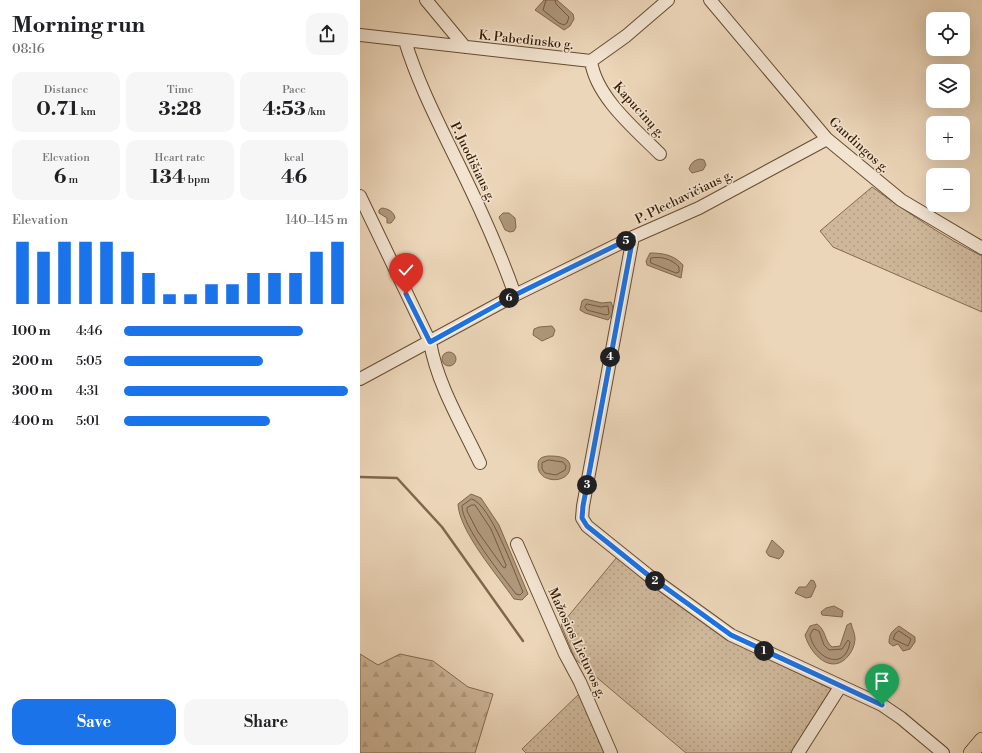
<!DOCTYPE html>
<meta charset="utf-8">
<style>
:root{--surface:#fff;--page:#f6f6f6;--text:#202124;--muted:#757577;--accent:#1a73e8}
body{margin:0;font-family:"Libre Bodoni",serif;background:var(--page);color:var(--text);height:100vh;display:flex;flex-direction:column;font-size:15px;white-space:nowrap}
*{box-sizing:border-box;margin:0}
p{font-size:13px;color:var(--muted)}
.icon{flex:none;width:22px;height:22px;fill:none;stroke:currentColor;stroke-width:2;stroke-linecap:round;stroke-linejoin:round}
.map{position:relative;flex:1;overflow:hidden}
.drawer{display:flex;flex-direction:column;background:var(--surface);width:360px}
.drawer>*{flex:none}
.buttons{position:absolute;left:566px;top:12px;display:grid;gap:8px}
.buttons a{display:grid;place-items:center;width:44px;height:44px;border-radius:8px;background:var(--surface);box-shadow:0 4px 16px #0002;font-size:20px}
.pin{position:absolute;display:grid;place-items:center;width:34px;height:34px;color:#fff;margin:-41px -17px;border-radius:50% 50% 50% 0;rotate:-45deg;box-shadow:0 0 4px #0007}
.pin .icon{rotate:45deg}
.km{position:absolute;width:20px;height:20px;margin:-10px;border-radius:50%;background:#222;color:#fff;font-size:11px;line-height:20px;text-align:center}
.round{display:grid;place-items:center;flex:none;width:42px;height:42px;border-radius:12px;background:var(--page)}
.head{display:flex;align-items:center;justify-content:space-between;height:68px;padding:0 12px}
h1{font-size:22px;font-weight:700;line-height:30px}
.stats{display:grid;grid-template-columns:repeat(3,1fr);gap:6px;height:68px;padding:4px 12px}
.stats div{display:grid;align-content:center;border-radius:10px;background:var(--page);text-align:center}
.stats b{font-size:20px;font-weight:700}
.stats small{font-size:11px;font-weight:400}
.stats p{font-size:11px}
.chart{height:112px;padding:8px 12px}
.chart p{display:flex;justify-content:space-between}
.chart svg{width:100%;height:72px;margin-top:4px;stroke:var(--accent);stroke-width:6}
.primary-button{display:flex;gap:8px;margin-top:auto;padding:8px 12px}
.primary-button a{flex:1;height:46px;border-radius:12px;background:var(--accent);color:#fff;font-size:16px;font-weight:700;line-height:46px;text-align:center}
.primary-button a+a{background:var(--page);color:var(--text)}
ul{padding:0 12px;list-style:none;font-size:13px}
li{display:grid;grid-template-columns:64px 48px 1fr;align-items:center;height:30px}
li i{height:10px;border-radius:5px;background:var(--accent)}
main{display:flex;flex:1;min-height:0}
.map>svg:first-child{display:block}
.grass{fill:url(#grass-dots);stroke:#846a4f}
.forest{fill:url(#forest-firs);stroke:#846a4f}
.water{fill:#af977b;stroke:#80674b}
.lines{fill:none;stroke-linecap:round;stroke-linejoin:round}
.shore{stroke:#745a40;stroke-width:1}
.stream{stroke:#80674b;stroke-width:2.5}
.minor-casing{stroke:#664c31;stroke-width:14}
.major-casing{stroke:#391e04;stroke-width:16}
.minor{stroke:#f3e4d2;stroke-width:12}
.major{stroke:#ecd6b9;stroke-width:15}
.route-casing{stroke:#fff;stroke-width:8}
.route{stroke:#1a73e8;stroke-width:5}
.labels{text-anchor:middle;dominant-baseline:central;stroke-width:3;stroke-linejoin:round;paint-order:stroke}
.street-label{font-size:13px;fill:#391e04;stroke:#f3e4d2}
</style>
<main>
<section class="drawer">
<div class="head"><div><h1>Morning run</h1><p>08:16</p></div><a class="round"><svg class="icon" aria-label="share" viewBox="0 0 24 24"><path d="M12 15V3M7 8l5-5 5 5M5 13v7h14v-7"/></svg></a></div>
<div class="stats">
<div><p>Distance</p><b>0.71<small> km</small></b></div>
<div><p>Time</p><b>3:28</b></div>
<div><p>Pace</p><b>4:53<small> /km</small></b></div>
</div>
<div class="stats">
<div><p>Elevation</p><b>6<small> m</small></b></div>
<div><p>Heart rate</p><b>134<small> bpm</small></b></div>
<div><p>kcal</p><b>46</b></div>
</div>
<div class="chart"><p><span>Elevation</span>140–145 m</p>
<svg viewBox="0 0 160 44" preserveAspectRatio="none"><path d="M5 44V6M15 44V12M25 44V6M35 44V6M45 44V6M55 44V12M65 44V25M75 44V38M85 44V38M95 44V32M105 44V32M115 44V25M125 44V25M135 44V25M145 44V12M155 44V6"/></svg>
</div>
<ul>
<li><b>100 m</b>4:46<i style="width:80%"></i></li>
<li><b>200 m</b>5:05<i style="width:62%"></i></li>
<li><b>300 m</b>4:31<i style="width:100%"></i></li>
<li><b>400 m</b>5:01<i style="width:65%"></i></li>
</ul>
<div class="primary-button"><a>Save</a><a>Share</a></div>
</section>
<div class="map">
<svg width="622" height="753" viewBox="0 0 622 753">
<defs>
<pattern id="grass-dots" width="8" height="8" patternUnits="userSpaceOnUse"><rect width="8" height="8" fill="#ceb79a"/><path d="M2 2h.1M6 6h.1" fill="none" stroke="#b29d83" stroke-width="1.8" stroke-linecap="round"/></pattern>
<pattern id="forest-firs" width="22" height="20" patternUnits="userSpaceOnUse"><rect width="22" height="20" fill="#ceb79a"/><path d="M5 1l3.5 6h-7zM16 11l3.5 6h-7z" fill="#b29d83"/></pattern>
</defs>
<rect width="100%" height="100%" fill="#ecd6b9"/>
<filter id="stains"><feTurbulence type="fractalNoise" baseFrequency=".005" numOctaves="4"/><feColorMatrix values="0 0 0 0 .2 0 0 0 0 .09 0 0 0 0 .02 0 0 0 .5 -.17"/></filter>
<radialGradient id="worn" r=".72"><stop offset=".6" stop-color="#630" stop-opacity="0"/><stop offset="1" stop-color="#630" stop-opacity=".3"/></radialGradient>
<path class="grass" d="M512 187C547 212 583 237 622 256V312L473 247 460 231Z
M257 557 367 639 471 689 431 753H326L215 659 201 625Z
M220 693 246 753H166L162 749Z"/>
<path class="forest" d="M0 654 18 665 40 654 73 661 108 687 133 694 115 753H0Z"/>
<path class="water" d="M184 0H197L213 14 214 19 210 26 204 30 175 10Z
M340 159 344 160 346 165 343 170 332 173 329 169C331 163 334 160 340 159Z
M22 208C29 209 34 212 35 218L31 223H27V218L19 213V210Z
M143 213H149L155 218 156 227 154 231 150 232 145 230 139 217Z
M290 253C303 253 314 255 323 265L321 278 287 265 286 261Z
M225 299 242 303 251 302C254 309 254 314 248 320L225 313 220 310 222 301Z
M192 326 195 330 193 336 182 341 173 335 174 329 179 327Z
M82 359a7 7 0 1 1 14 0a7 7 0 1 1-14 0Z
M188 456C196 456 211 456 210 468 208 485 177 483 178 465 178 458 182 457 188 456Z
M111 494 121 498 139 525 168 594 162 600 154 599C138 576 99 531 98 504Z
M412 540 424 551 422 556 419 559 409 556 406 552Z
M451 580 454 581 456 586 451 597 446 598 435 593 439 587H446Z
M474 606 483 611 482 617 462 615 461 612 466 608Z
M491 623C492 628 495 634 495 638 495 645 492 651 489 655 472 677 450 654 445 635L450 626 457 624C466 630 464 640 472 647L480 646 487 625Z
M539 626 555 637V642L550 649 543 651 538 644 533 646 529 643C529 634 532 631 539 626Z"/>
<g class="lines">
<path class="shore" d="M186 0 183 10 199 23 204 25 207 23 209 17 196 4 195 0
M291 258C301 256 312 259 319 267V272L316 273 291 263Z
M227 304 241 307 248 306 249 314 246 315 227 310 225 307Z
M189 460 203 462 206 466 205 470 196 475 185 473 182 469V463Z
M112 499C131 505 154 572 163 592L160 595 156 594C143 577 101 525 102 506Z
M112 505H115L131 529 146 565 145 568 143 567 118 532 107 511V508Z
M454 629 459 631 464 645 469 650 482 649 488 640 490 642C485 673 454 658 450 635Z
M539 631 551 639 548 646 533 639 535 634Z"/>
<path class="stream" d="M0 477 37 478 82 527 163 641"/>
<g class="minor-casing">
<path id="minor" d="M66 0 105 47
M350 0 467 139 541 200 622 248
M0 35 231 61 266 36 308 0
M45 41C57 80 75 116 93 153 116 199 138 246 155 295
M231 61C236 97 275 129 300 154
M0 196 70 342C77 384 102 425 120 463
M273 237 223 506 222 518 227 526 288 575 371 635 522 705 541 718 583 753
M0 379 155 295 273 237 339 208 467 139
M157 544 205 654 220 682 251 753
M438 753 480 687"/>
</g>
<g class="major-casing">
<path id="major" d="M611 753 622 740"/>
</g>
<use href="#minor" class="minor"/>
<use href="#major" class="major"/>
</g>
<g class="lines">
<g class="route-casing">
<path id="route" d="M46 294 70 342 155 295 273 237 223 506 222 518 227 526 288 575 371 635 522 705"/>
</g>
<use href="#route" class="route"/>
</g>
<g class="labels">
<g class="street-label">
<text transform="translate(166 40) rotate(6)">K. Pabedinsko g.</text>
<text transform="translate(279 110) rotate(48)">Kapucinų g.</text>
<text transform="translate(499 145) rotate(42)">Gandingos g.</text>
<text transform="translate(113 162) rotate(64)">P. Juodišiaus g.</text>
<text transform="translate(324 197) rotate(-26)">P. Plechavičiaus g.</text>
<text transform="translate(217 643) rotate(65)">Mažosios Lietuvos g.</text>
</g>
</g>
<rect width="100%" height="100%" filter="url(#stains)"/>
<rect width="100%" height="100%" fill="url(#worn)"/>
</svg>
<div class="buttons">
<a><svg class="icon" aria-label="locate" viewBox="0 0 24 24"><circle cx="12" cy="12" r="6"/><path d="M12 2v4M12 18v4M2 12h4M18 12h4"/></svg></a>
<a><svg class="icon" aria-label="layers" viewBox="0 0 24 24"><path d="M12 4l9 5-9 5-9-5zM3 14l9 5 9-5"/></svg></a>
<a>+</a>
<a>−</a>
</div>
<div class="pin" style="left:522px;top:705px;background:#1e9e55"><svg class="icon" aria-label="arrive" viewBox="0 0 24 24"><path d="M6 21V4h12l-3 4 3 4H6"/></svg></div>
<div class="pin" style="left:46px;top:294px;background:#d93025"><svg class="icon" aria-label="check" viewBox="0 0 24 24"><path d="M5 12l5 5 9-10"/></svg></div>
<b class="km" style="left:404px;top:651px">1</b>
<b class="km" style="left:295px;top:581px">2</b>
<b class="km" style="left:227px;top:485px">3</b>
<b class="km" style="left:250px;top:357px">4</b>
<b class="km" style="left:266px;top:241px">5</b>
<b class="km" style="left:149px;top:298px">6</b>
</div>
</main>
